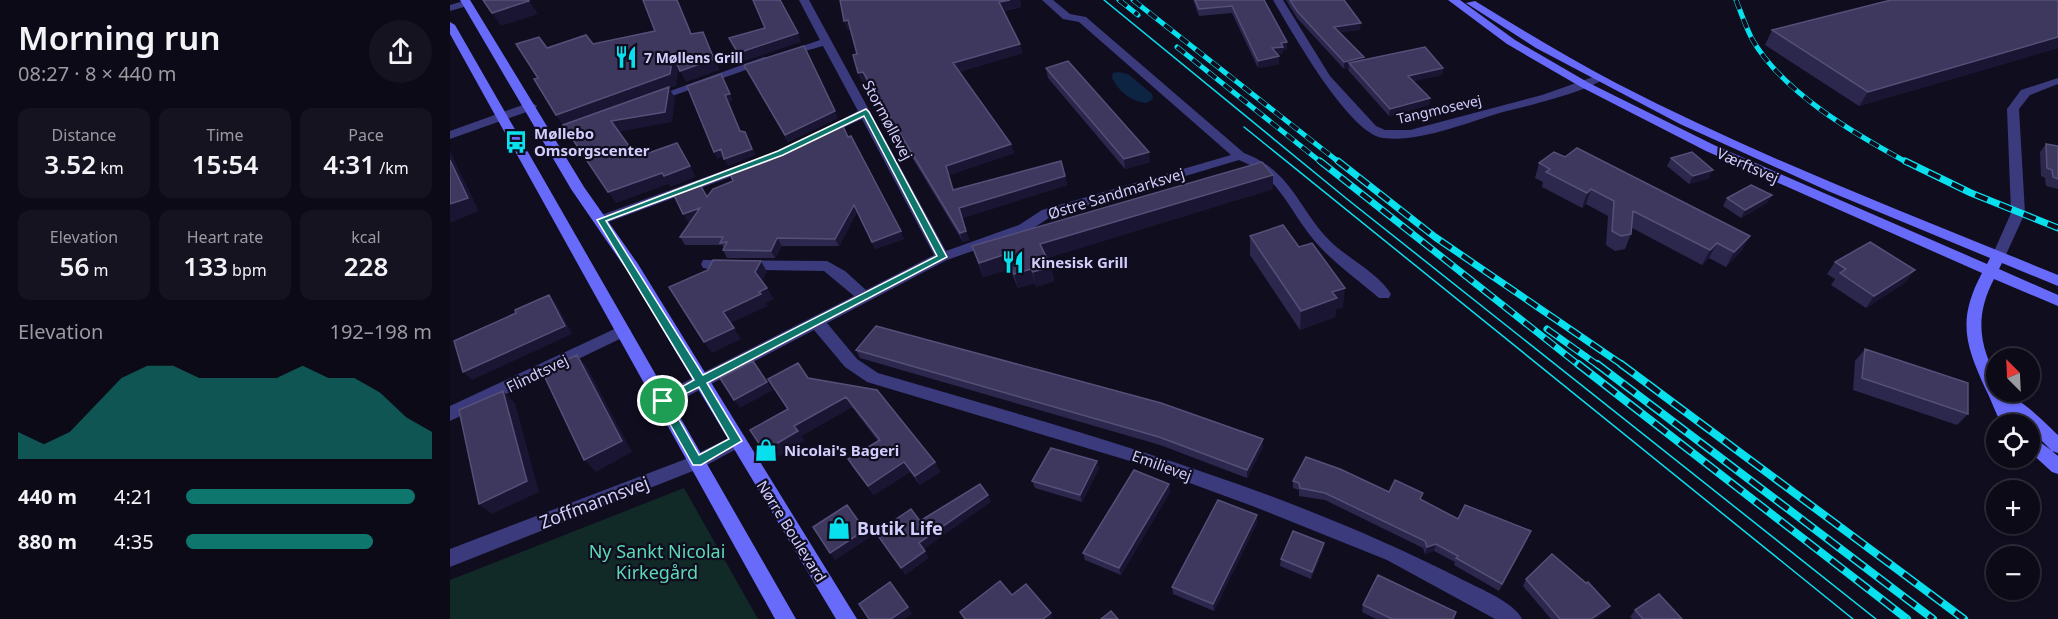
<!DOCTYPE html>
<meta charset="utf-8">
<style>
:root{--surface:#0c0a17;--page:#151320;--text:#f1f3f6;--muted:#9a9aa1;--line:#2c2b36;--accent:#0f766e}
body{margin:0;font-family:"Noto Sans",sans-serif;background:var(--page);color:var(--text);height:100vh;display:flex;flex-direction:column;font-size:22px;white-space:nowrap}
*{box-sizing:border-box;margin:0}
p{font-size:20px;color:var(--muted)}
.icon{flex:none;width:33px;height:33px;fill:none;stroke:currentColor;stroke-width:2;stroke-linecap:round;stroke-linejoin:round}
.map{position:relative;flex:1;overflow:hidden}
.drawer{display:flex;flex-direction:column;background:var(--surface);width:450px}
.drawer>*{flex:none}
.needle{width:39px;rotate:336deg}
.tools{position:absolute;left:1536px;top:348px;display:grid;gap:12px}
.tools a{display:grid;place-items:center;width:54px;height:54px;border-radius:50%;background:var(--surface);box-shadow:0 2px 4px #0004,0 0 0 2px var(--line);font-size:30px}
.pin{position:absolute;display:grid;place-items:center;width:51px;height:51px;color:#fff;margin:-26px;border:3px solid #fff;border-radius:50%;box-shadow:0 2px 6px #0007}
.round{display:grid;place-items:center;flex:none;width:63px;height:63px;border-radius:32px;background:var(--page)}
.head{display:flex;align-items:center;justify-content:space-between;height:102px;padding:0 18px}
h1{font-size:33px;font-weight:600;line-height:45px}
.figures{display:grid;grid-template-columns:repeat(3,1fr);gap:9px;height:102px;padding:6px 18px}
.figures div{display:grid;align-content:center;border-radius:12px;background:var(--page);text-align:center}
.figures b{font-size:26px;font-weight:600}
.figures small{font-size:16px;font-weight:400}
.figures p{font-size:16px}
.chart{height:168px;padding:12px 18px}
.chart p{display:flex;justify-content:space-between}
.chart svg{width:100%;height:108px;margin-top:6px;fill:var(--accent);opacity:.7}
ul{padding:0 18px;list-style:none;font-size:20px}
li{display:grid;grid-template-columns:96px 72px 1fr;align-items:center;height:45px}
li i{height:15px;border-radius:8px;background:var(--accent)}
main{display:flex;flex:1;min-height:0}
.map>svg:first-child{display:block}
.green{fill:#112927}
.water{fill:#0e2443}
.lines{fill:none;stroke-linecap:round;stroke-linejoin:round}
.street{fill:#3a3a7d;fill-rule:evenodd}
.secondary{fill:#686afa;fill-rule:evenodd}
.tram{stroke:#09e0ee;stroke-width:1.5}
.rail-far2-casing{stroke:#09e0ee;stroke-width:5}
.rail-far1-casing{stroke:#09e0ee;stroke-width:7}
.rail-casing{stroke:#09e0ee;stroke-width:8}
.rail-far2{stroke:#100d1f;stroke-width:4;stroke-dasharray:10;stroke-linecap:butt}
.rail-far1{stroke:#100d1f;stroke-width:4.5;stroke-dasharray:13;stroke-linecap:butt}
.rail{stroke:#100d1f;stroke-width:5;stroke-dasharray:16;stroke-linecap:butt}
.wall{fill:#2c274c}
.shaded-wall{fill:#1a1532}
.building{fill:#3e385f;stroke:#555078;stroke-width:1.5}
.route{fill:#0f766e;stroke:#fff;stroke-width:1.5;fill-rule:evenodd}
.labels{text-anchor:middle;dominant-baseline:central;stroke-width:4.5;stroke-linejoin:round;paint-order:stroke}
.far-poi-label{font-size:14px;font-weight:bold;fill:#d1cdfd;stroke:#100d1f;text-anchor:start}
.far-street-label{font-size:14px;fill:#d1cdfd;stroke:#100d1f}
.street-label{font-size:15px;fill:#d1cdfd;stroke:#100d1f}
.poi-label{font-size:15px;font-weight:bold;fill:#d1cdfd;stroke:#100d1f;text-anchor:start}
.near-street-label{font-size:18px;fill:#d1cdfd;stroke:#100d1f}
.near-poi-label{font-size:18px;font-weight:bold;fill:#d1cdfd;stroke:#100d1f;text-anchor:start}
.near-park-label{font-size:18px;fill:#5ddab6;stroke:#100d1f}
</style>
<main>
<section class="drawer">
<div class="head"><div><h1>Morning run</h1><p>08:27 · 8 × 440 m</p></div><a class="round"><svg class="icon" aria-label="share" viewBox="0 0 24 24"><path d="M12 15V3M7 8l5-5 5 5M5 13v7h14v-7"/></svg></a></div>
<div class="figures">
<div><p>Distance</p><b>3.52<small> km</small></b></div>
<div><p>Time</p><b>15:54</b></div>
<div><p>Pace</p><b>4:31<small> /km</small></b></div>
</div>
<div class="figures">
<div><p>Elevation</p><b>56<small> m</small></b></div>
<div><p>Heart rate</p><b>133<small> bpm</small></b></div>
<div><p>kcal</p><b>228</b></div>
</div>
<div class="chart"><p><span>Elevation</span>192–198 m</p>
<svg viewBox="0 0 160 44" preserveAspectRatio="none"><path d="M0 44V33L10 38L20 33L30 22L40 11L50 6L60 6L70 11L80 11L90 11L100 11L110 6L120 11L130 11L140 17L150 27L160 33V44z"/></svg>
</div>
<ul>
<li><b>440 m</b>4:21<i style="width:93%"></i></li>
<li><b>880 m</b>4:35<i style="width:76%"></i></li>
</ul>
</section>
<div class="map">
<svg width="1608" height="619" viewBox="0 0 1608 619">
<rect width="100%" height="100%" fill="#100d1f"/>
<path class="green" d="M234 488 308 619H0V580Z"/>
<path class="water" d="M668 72 678 74 702 94 703 99 696 103C681 101 669 92 662 78L663 73Z"/>
<g class="lines">
<path class="street" d="M17 0 22 3 21 5 0 11V5Z
M349 0H359L496 251 569 225 592 210 781 155 629 22 613 19 592 0H603L620 14 636 17 794 153C842 171 848 209 881 242 898 258 930 275 941 294L939 298H929C907 279 882 262 863 239 839 210 828 175 789 160L602 216 579 231 497 260 377 323 407 359 428 373C626 431 828 485 1013 580 1029 588 1065 603 1072 619H1045L937 560 805 507 680 461 417 382 395 367 364 330 219 406 213 408 207 406 205 401 207 396 404 296 374 271 258 269 253 268 251 264 253 260 377 261 395 271 416 290 484 255 412 119 378 135 374 136 368 132 408 111 373 46 337 56 332 53 370 40Z
M823 0H833L880 76 926 126 935 130H960L1092 95 1143 77H1151L1153 79C1139 91 1074 107 1053 112 1018 122 969 143 933 138 898 133 841 30 823 0Z
M314 57 318 58V62L208 101H200L198 99Z
M1608 78V84L1580 95 1569 109 1575 213 1554 259H1544L1542 256 1561 213 1557 109 1571 90Z
M81 102 87 106 85 109 0 139V131Z
M136 120 142 124 140 127 99 141 93 137Z
M297 162 302 163V169L156 223H146L144 220 146 217Z
M173 325 178 327 181 331 178 335 0 421V406Z
M286 434 292 436 295 441 292 446 253 467 0 567V549L241 457Z"/>
<path class="secondary" d="M10 0H20L134 187 188 264 407 619H386L178 272 121 189Z
M998 0H1010L1065 40 1139 83 1264 145 1537 264 1540 258 1378 191 1230 124 1086 48 1016 3 1025 1C1071 29 1118 58 1166 83 1309 157 1459 214 1608 275V286L1552 263 1549 269 1608 295V306L1544 279C1531 304 1527 328 1537 356 1542 369 1546 377 1546 392 1566 392 1594 422 1608 435V453L1602 451 1608 456V474L1602 472 1580 452V435L1601 450 1580 429V424H1575L1564 416 1569 424H1552C1545 413 1542 401 1536 390 1515 344 1507 320 1532 273L1256 151 1131 87 1057 44Z
M0 22 5 25 346 619H325L0 34Z"/>
<path class="tram" d="M654 0 897 199 1426 619
M794 127 1403 619"/>
<g class="rail-far2-casing">
<path id="rail-far2" d="M669 0 688 15
M683 0 890 163
M1286 0C1291 13 1296 27 1302 39 1333 93 1405 134 1458 163
M727 47 872 163"/>
</g>
<g class="rail-far1-casing">
<path id="rail-far1" d="M870 161 1130 366
M888 161 985 237 1174 366
M1455 161 1521 193 1608 228
M1097 329 1149 366"/>
</g>
<g class="rail-casing">
<path id="rail" d="M1128 364 1457 619
M1147 364 1483 619
M1171 364 1514 619"/>
</g>
<use href="#rail-far2" class="rail-far2"/>
<use href="#rail-far1" class="rail-far1"/>
<use href="#rail" class="rail"/>
</g>
<path class="wall" d="M390 0H570L571 7 553 11 570 44 572 53 509 72 561 144 564 153 499 175 503 190 615 176 617 185 512 218 519 240 513 242 416 81 412 82 408 73 407 54 401 29 398 30 394 21Z
M743 0H814L837 50H833V54H828L829 64 808 68 782 13 749 16Z
M836 0H894L910 30 890 32 914 57V60L993 68 992 75 963 81 980 98 979 105 939 116 898 70 899 67 894 69 847 18Z
M1608 0V48L1409 106 1315 45 1322 30Z
M294 65 388 118 338 142Z
M596 68 700 162 675 169 598 78Z
M398 137 454 239 425 249 407 212 389 246H332L325 258H277L273 250 274 248 272 245H235L230 237 241 221 238 222 257 197Z
M1596 144 1608 146V189L1596 186 1595 178 1591 176 1590 152Z
M1115 157 1300 236 1292 250 1276 267 1259 258 1252 265 1182 228 1181 234 1175 249 1165 251 1156 245 1158 216 1136 204 1132 208 1092 187 1093 182 1085 178 1089 163Z
M1221 158 1259 178 1239 184 1217 166Z
M823 175V189L597 258 601 267 604 281 586 287 585 283 568 288 560 269 533 277 522 246Z
M1322 195 1317 203 1291 218 1273 206 1277 198Z
M800 236 893 307 886 309 885 317 850 330 800 255Z
M1385 262 1456 282 1416 308 1381 285 1385 279 1377 274Z
M1415 349 1518 414 1507 425 1403 390 1405 361Z
M406 350 813 439V447L797 478 710 445 410 358Z
M358 378 427 390 485 462 490 472 470 485 460 472 424 495 404 469 398 459 428 441 402 407 351 436 354 441 321 461 314 451 338 409Z
M647 461 649 468 632 502 585 488 582 481Z
M843 481 939 492 971 500 1008 519 1078 538 1049 591 1004 565 1005 562 984 551 975 554 973 548 875 500 849 496V490L843 488Z
M719 484 720 492 671 575 635 560 633 553Z
M807 523 764 611 723 594 722 587Z
M874 543 873 550 861 579 830 566 831 559Z
M1076 579 1155 612 1146 619H1101L1073 586Z
M913 605 1003 619H926L912 612Z
M1185 610 1232 619H1182L1180 617Z"/>
<path class="shaded-wall" d="M227 0H228L247 45 241 34Z
M560 0H570L571 7 551 11 549 2Z
M79 1 88 14 51 26 42 13Z
M398 20 402 29 398 30 394 21Z
M911 23 910 30 884 33V27Z
M253 32 270 70 236 82 230 71Z
M348 33 351 42 292 62 288 53Z
M1608 37V48L1409 106 1418 92Z
M837 42V50H833V54L822 55V48L831 43Z
M570 44 572 53 506 73 503 63Z
M223 54 229 65 226 86 219 88 225 98 222 122 168 132 114 127 106 115Z
M829 56V64L808 68V61Z
M914 57 913 64 899 63V67L894 69V62Z
M993 68 992 75 957 83 958 76Z
M413 72 416 81 412 82 408 73Z
M271 74 283 101 279 102 293 137 275 95Z
M980 98 979 105 939 116 940 109Z
M385 111 388 118 338 142 335 135Z
M295 132 306 155 278 166 274 159Z
M227 143 246 177 220 187 219 184 166 203 158 192Z
M561 144 564 153 499 175 496 166Z
M271 149 274 156 267 159 264 152Z
M0 151 29 211 0 223Z
M699 152 700 162 675 169 674 159Z
M1263 170 1259 178 1239 184 1243 176Z
M823 175V189L594 259 590 244Z
M615 176 617 185 512 218 519 240 513 242 510 233 509 208Z
M1141 189 1136 204 1132 208 1137 193Z
M1322 195 1317 203 1291 218 1295 210Z
M404 205 407 212 389 246 385 239Z
M250 208 255 215 238 222 233 214Z
M451 231 454 239 425 249 422 242Z
M1300 236 1292 250 1276 267 1284 252Z
M327 238 332 246 325 258 321 251Z
M1267 243 1259 258 1252 265 1260 250Z
M556 254 560 269 533 277 529 263Z
M311 261 317 272 311 283 305 272Z
M601 267 604 281 586 287 583 272Z
M581 269 585 283 568 288 564 274Z
M1465 270 1456 282 1416 308 1424 296Z
M317 288 324 299 316 303 318 306 281 323 273 312Z
M895 288 893 307 886 309 885 317 850 330 851 311 882 292Z
M99 295 106 303 122 334 22 380 13 372Z
M284 328 291 339 262 353 254 342Z
M127 355 137 367 182 452 146 472 134 460Z
M317 382 323 390 290 408 284 400Z
M53 391 65 403 89 492 42 514 29 504Z
M396 397 402 407 351 436 354 441 321 461 314 451 344 426Z
M813 439V447L797 478V470Z
M647 461 649 468 632 502 630 495Z
M454 462 460 472 424 495 418 486Z
M485 462 490 472 470 485 465 476Z
M719 484 720 492 671 575 669 568Z
M538 495 541 502 473 550 469 543Z
M807 515V523L764 611 763 604Z
M415 530 419 538 385 560 380 553Z
M874 543 873 550 861 579 862 572Z
M986 544 984 551 975 554 977 547Z
M475 551 479 558 455 575 451 568Z
M1160 606 1155 612 1146 619H1141Z
M458 607 462 614 455 619H441Z
M601 613 602 618 601 619H593Z"/>
<path class="building" d="M33 0H78L79 1 42 13Z
M193 0H227L241 34 253 32 264 59 230 71 223 54 220 74 106 115 84 79 88 78 66 44 89 37 97 48 136 35 143 44 205 31Z
M303 0H330L348 33 288 53 279 38 315 28Z
M390 0H560L549 2 570 44 503 63 561 144 496 166 503 190 611 161 615 176 509 208 516 231 510 233 413 72 408 73 403 55 407 54 398 20 394 21Z
M745 0H814L837 42 831 43 833 47 822 48 829 56 808 61 782 6 749 9Z
M840 0H894L911 23 884 27 914 57 894 62 847 11Z
M1441 0H1608V37L1418 92 1322 30Z
M354 46 385 111 335 135 294 65Z
M975 47 993 68 958 76 980 98 940 109 899 63Z
M618 61 699 152 674 159 596 68Z
M271 74 280 94 275 95 290 131 295 132 302 149 274 159 271 149 264 152 237 86Z
M219 87 215 112 161 121 187 157 227 143 240 166 214 176 212 173 158 192 113 125Z
M391 122 398 137 401 136 451 231 422 242 404 205 385 239 327 238 321 251 273 250 277 242 270 243 273 237H230L250 208 233 214 222 191 248 181 257 197 263 189 283 181 279 170 341 147Z
M1596 144 1608 146V179L1603 177 1602 170 1597 168Z
M1127 148 1300 236 1284 252 1267 243 1260 250 1183 211 1181 234 1171 236 1162 231 1164 201 1141 189 1137 193 1096 172 1100 169 1089 163 1104 152 1115 157Z
M1242 152 1263 170 1243 176 1221 158Z
M0 160 18 198 0 204Z
M812 162 823 175 590 244 601 267 583 272 581 269 564 274 556 254 529 263 522 246Z
M1301 185 1322 195 1295 210 1277 198Z
M833 225 849 247 862 243 895 288 882 292 887 298 851 311 800 236Z
M1420 242 1465 270 1424 296 1390 273 1396 269 1385 262Z
M263 260 311 261 305 272 317 288 309 292 311 294 273 312 284 328 254 342 219 287 258 270Z
M99 295 115 326 13 372 4 341 66 313 65 310Z
M426 326 711 403 813 439 797 470 709 437 406 350Z
M1415 349 1518 383V414L1412 378Z
M127 355 172 441 134 460 92 371Z
M303 361 317 382 284 400 270 378Z
M348 363 358 378 427 390 485 462 465 476 454 462 418 486 398 459 430 440 396 397 344 426 348 431 314 451 300 430 338 409 318 379Z
M53 391 77 481 29 504 9 410Z
M601 448 647 461 630 495 582 481Z
M856 457 890 469 939 492 945 480 973 493 970 499 1008 519 1015 505 1081 531 1052 584 1006 558 1008 556 986 544 977 547 975 541 875 493 850 488 849 483 843 481Z
M684 470 719 484 669 568 633 553Z
M530 484 538 495 469 543 475 551 451 568 426 533 461 509 470 521Z
M768 500 807 515 763 604 722 587Z
M397 505 415 530 380 553 363 527Z
M843 531 874 543 862 572 831 559Z
M1102 554 1136 583 1138 582 1160 606 1141 619H1110L1076 579Z
M928 575 1006 612 1003 619H942L913 605Z
M550 581 562 595 576 584 601 613 593 619H515L510 612Z
M440 582 458 607 441 619H419L409 604Z
M1209 594 1232 619H1193L1185 610Z
M661 611 668 619H651Z"/>
<path class="route" d="M416 109 419 112 497 257 257 383 292 441 251 465H243L207 401 244 380 147 220 328 151ZM414 116 487 256 253 375 156 221 333 155ZM249 387 279 439 249 455 219 402Z"/>
<defs>
<g id="restaurant-bare" transform="scale(1.8)"><path d="M-5-6h1v4h1v-4h1v4h1v-4h1v5L-1.5 .5V6h-2V.5L-5-1ZM5-6V6H3V1.5H1.5Q1.5-4 5-6Z" fill="#09e0ee" stroke="#100d1f" stroke-width="2.5" paint-order="stroke"/></g>
<g id="bus-bare" transform="scale(1.8)"><path d="M-5-6H5V4H4V6H2V4H-2V6H-4V4H-5ZM-3.5-4V0h7V-4ZM-3.5 1.2v1.5H-2V1.2ZM2 1.2v1.5H3.5V1.2Z" fill="#09e0ee" stroke="#100d1f" stroke-width="2.5" paint-order="stroke"/></g>
<g id="shop-bare" transform="scale(1.8)"><path d="M-5-2.5h2.3a2.7 3.5 0 0 1 5.4 0H5L5.5 6h-11ZM-1.5-2.5h3a1.5 2.3 0 0 0-3 0Z" fill="#09e0ee" stroke="#100d1f" stroke-width="2.5" paint-order="stroke"/></g>
</defs>
<g fill-rule="evenodd">
<use href="#restaurant-bare" x="176" y="57"/>
<use href="#bus-bare" x="66" y="142"/>
<use href="#restaurant-bare" x="563" y="262"/>
<use href="#shop-bare" x="316" y="450"/>
<use href="#shop-bare" x="389" y="528"/>
</g>
<g class="labels">
<g class="far-poi-label">
<text x="194" y="57">7 Møllens Grill</text>
</g>
<g class="far-street-label">
<text transform="translate(989 109) rotate(-13)">Tangmosevej</text>
</g>
<g class="street-label">
<text transform="translate(438 120) rotate(62)">Stormøllevej</text>
<text transform="translate(1298 165) rotate(24)">Værftsvej</text>
<text transform="translate(666 193) rotate(-17)">Østre Sandmarksvej</text>
<text transform="translate(87 373) rotate(-26)">Flindtsvej</text>
<text transform="translate(712 465) rotate(20)">Emilievej</text>
<text transform="translate(342 531) rotate(58)">Nørre Boulevard</text>
</g>
<g class="poi-label">
<text x="84" y="133">Møllebo<tspan x="84" dy="17">Omsorgscenter</tspan></text>
<text x="581" y="262">Kinesisk Grill</text>
<text x="334" y="450">Nicolai's Bageri</text>
</g>
<g class="near-street-label">
<text transform="translate(144 502) rotate(-21)">Zoffmannsvej</text>
</g>
<g class="near-poi-label">
<text x="407" y="528">Butik Life</text>
</g>
<g class="near-park-label">
<text x="207" y="551">Ny Sankt Nicolai<tspan x="207" dy="21">Kirkegård</tspan></text>
</g>
</g>
</svg>
<div class="tools">
<a><svg class="needle" viewBox="-14 -14 28 28"><path d="M0-13l5 13h-10z" fill="#e53935"/><path d="M0 13l5-13h-10z" fill="#9a9aa1"/></svg></a>
<a><svg class="icon" aria-label="locate" viewBox="0 0 24 24"><circle cx="12" cy="12" r="6"/><path d="M12 2v4M12 18v4M2 12h4M18 12h4"/></svg></a>
<a>+</a>
<a>−</a>
</div>
<div class="pin" style="left:213px;top:401px;background:#1e9e55"><svg class="icon" aria-label="arrive" viewBox="0 0 24 24"><path d="M6 21V4h12l-3 4 3 4H6"/></svg></div>
</div>
</main>
